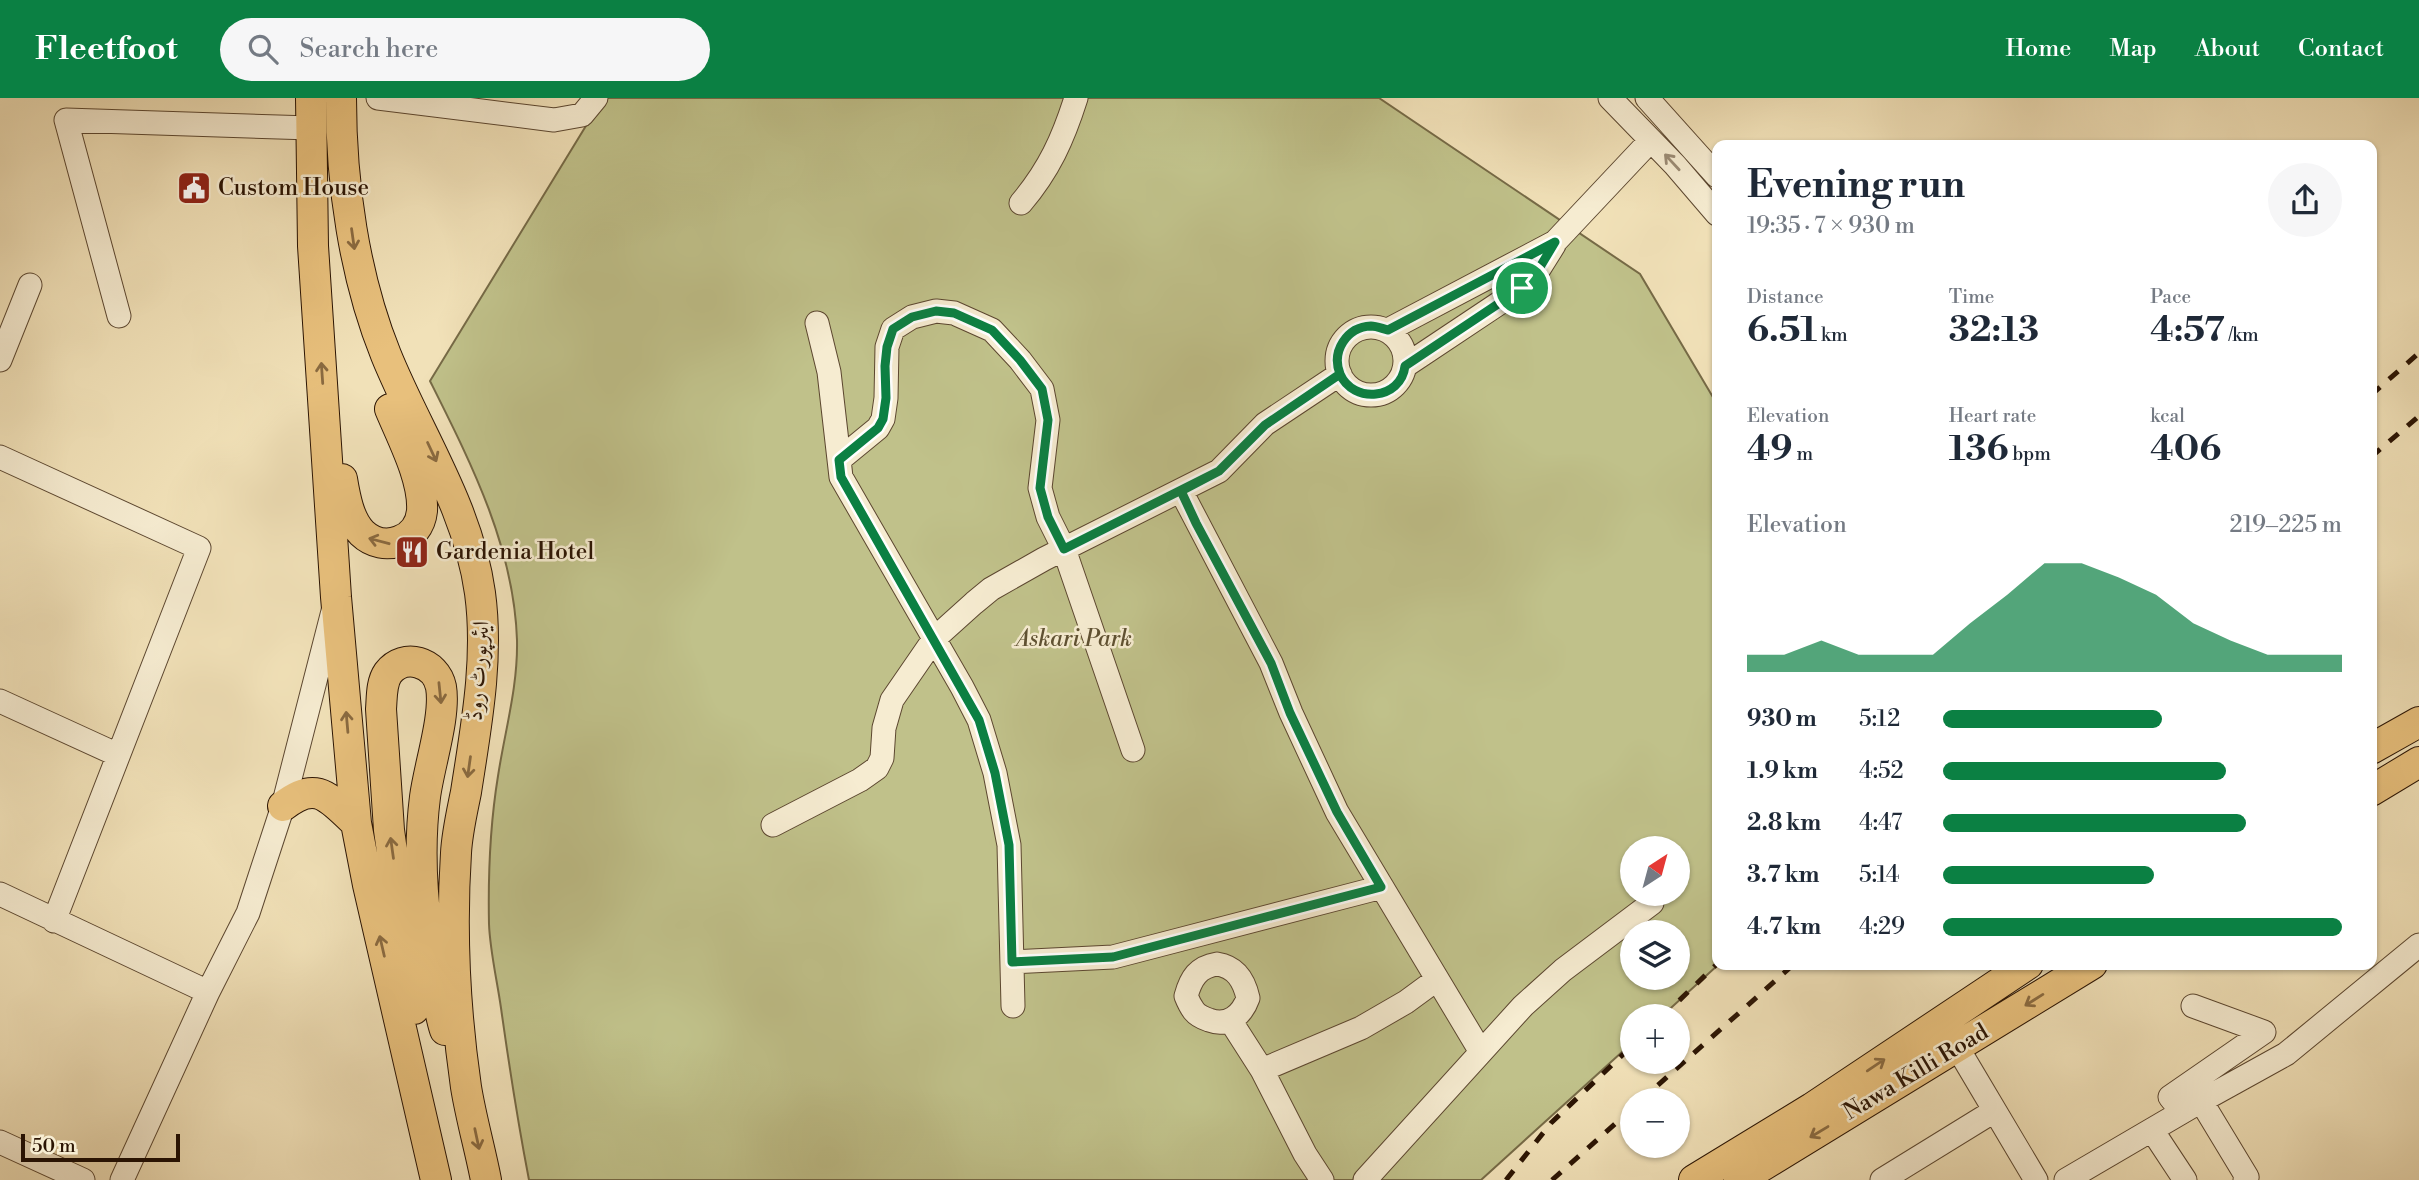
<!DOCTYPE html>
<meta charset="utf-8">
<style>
:root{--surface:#fff;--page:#f6f6f7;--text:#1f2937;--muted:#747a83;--accent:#0b8043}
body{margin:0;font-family:"Libre Bodoni",Amiri,serif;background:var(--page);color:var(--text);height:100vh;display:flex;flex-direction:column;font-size:26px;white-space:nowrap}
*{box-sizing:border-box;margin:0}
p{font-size:23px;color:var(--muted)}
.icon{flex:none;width:38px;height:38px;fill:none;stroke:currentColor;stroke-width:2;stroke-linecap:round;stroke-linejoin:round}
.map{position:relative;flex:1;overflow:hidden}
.details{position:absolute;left:1712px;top:42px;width:665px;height:830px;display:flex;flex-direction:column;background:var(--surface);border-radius:14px;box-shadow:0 2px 5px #0004}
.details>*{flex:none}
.needle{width:46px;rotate:36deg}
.buttons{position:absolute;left:1620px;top:738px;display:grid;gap:14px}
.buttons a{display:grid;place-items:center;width:70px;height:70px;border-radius:50%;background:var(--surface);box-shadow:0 2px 5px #0004;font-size:35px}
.scale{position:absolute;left:21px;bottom:18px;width:159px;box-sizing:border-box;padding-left:7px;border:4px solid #2b1403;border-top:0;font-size:19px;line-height:24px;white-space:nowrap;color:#2b1403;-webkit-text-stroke:5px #f6ecd1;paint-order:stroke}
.pin{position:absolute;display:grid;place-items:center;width:60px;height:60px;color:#fff;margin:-30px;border:4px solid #fff;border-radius:50%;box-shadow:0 2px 7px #0007}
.round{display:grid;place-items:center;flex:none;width:74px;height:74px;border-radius:37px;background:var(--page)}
.summary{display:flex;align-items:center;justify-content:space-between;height:119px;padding:0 35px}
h1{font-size:38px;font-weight:800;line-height:52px}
.figures{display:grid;grid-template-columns:repeat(3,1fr);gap:10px;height:119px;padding:7px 35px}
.figures div{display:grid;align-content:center}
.figures b{font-size:35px;font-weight:800}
.figures small{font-size:19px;font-weight:400}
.figures p{font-size:19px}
.chart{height:196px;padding:14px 35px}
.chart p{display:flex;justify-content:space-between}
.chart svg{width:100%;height:126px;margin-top:7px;fill:var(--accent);opacity:.7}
ul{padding:0 35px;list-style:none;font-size:23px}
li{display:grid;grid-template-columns:112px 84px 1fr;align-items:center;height:52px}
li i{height:18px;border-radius:9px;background:var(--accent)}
header{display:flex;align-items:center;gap:42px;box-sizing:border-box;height:98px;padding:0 35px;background:var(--accent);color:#fff}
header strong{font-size:33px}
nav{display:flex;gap:38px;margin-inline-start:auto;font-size:24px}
.search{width:490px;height:63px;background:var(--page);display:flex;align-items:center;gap:18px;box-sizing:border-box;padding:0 24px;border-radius:38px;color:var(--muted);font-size:26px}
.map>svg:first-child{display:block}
.green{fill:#c0c18a;stroke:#766a46;stroke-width:2;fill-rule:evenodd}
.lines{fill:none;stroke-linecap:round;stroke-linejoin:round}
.minor-casing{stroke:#5c4730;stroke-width:25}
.major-casing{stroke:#2b1403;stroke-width:32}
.minor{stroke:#f6ecd1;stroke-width:23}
.major{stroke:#e8c07c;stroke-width:30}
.rail{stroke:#2b1403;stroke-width:5;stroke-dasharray:12 12;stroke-linecap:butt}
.oneway{stroke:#9b8b74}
.oneway2{stroke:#8a6a40}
.route-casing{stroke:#fff;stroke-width:14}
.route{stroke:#0b8043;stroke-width:9}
.labels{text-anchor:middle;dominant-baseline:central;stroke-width:5;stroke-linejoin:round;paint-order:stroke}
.poi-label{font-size:23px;fill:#2b1403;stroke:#f6ecd1;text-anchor:start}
.park-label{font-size:23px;font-style:italic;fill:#5f5132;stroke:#f6ecd1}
.street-label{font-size:23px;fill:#2b1403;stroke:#f6ecd1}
</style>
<header>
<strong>Fleetfoot</strong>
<div class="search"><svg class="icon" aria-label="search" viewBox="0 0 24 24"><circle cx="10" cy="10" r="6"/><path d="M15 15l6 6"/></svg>Search here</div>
<nav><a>Home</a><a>Map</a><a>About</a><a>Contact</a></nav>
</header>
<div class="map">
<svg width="2419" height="1082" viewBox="0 0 2419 1082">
<rect width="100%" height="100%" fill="#f1e1b8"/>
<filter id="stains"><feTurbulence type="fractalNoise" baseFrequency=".00286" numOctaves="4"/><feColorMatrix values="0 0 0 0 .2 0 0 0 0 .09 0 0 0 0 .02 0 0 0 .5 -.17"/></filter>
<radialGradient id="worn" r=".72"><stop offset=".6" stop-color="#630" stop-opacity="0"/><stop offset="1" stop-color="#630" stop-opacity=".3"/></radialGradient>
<path class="green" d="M603 0H1379L1640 176 1717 306V866H1719L1661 919H1633V944L1481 1082H529C518 1025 509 967 501 910 497 882 490 853 489 826 488 777 490 727 498 678 505 632 518 589 517 542 514 449 471 365 430 283ZM1633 751H1678V796H1633ZM1633 835H1678V880H1633Z"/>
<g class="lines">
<g class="minor-casing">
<path id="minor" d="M378 0 554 22 582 17 596 0
M1610 0 1675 67 1717 116
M1647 0 1717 78
M1021 105C1049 72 1063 41 1076 0
M119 218 66 22 311 30
M817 225 829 274 841 379 962 589 979 622 995 675 1009 747 1013 908
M1337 263a34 34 0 1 1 68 0a34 34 0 1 1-68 0Z
M1388 232 1555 144 1651 42
M0 262 30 187
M1405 268 1522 190 1534 179 1554 147
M0 359 199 450 54 823
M839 362 878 330 883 321 886 300 887 249 893 231 912 219 936 213 954 215 992 232 1020 262 1042 291 1048 322 1040 390 1048 419 1064 451 1133 652
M1181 393 1271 565 1291 615 1337 714 1481 954
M0 603 118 657
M773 727 860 682 877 670 882 660 884 630 892 602 934 541 974 505 991 491 1044 461 1219 373 1265 326 1340 276
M0 796 208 894
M1012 864 1113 859 1382 789
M1217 866C1236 869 1244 882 1248 900 1242 917 1228 929 1209 922 1203 920 1198 918 1194 913 1191 909 1188 903 1186 898 1191 880 1198 869 1217 866Z
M1230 922 1262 972 1305 1056 1322 1082
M1957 949 2036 1082
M1262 972 1361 930 1406 904 1436 882
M2201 1003 2247 1079 2245 1082
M2182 1014 2170 999 2264 934 2193 908
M2152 1032 2185 1082
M0 1044 83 1082
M122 1082 208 894 248 815 283 708 333 513
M1365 1082 1523 908 1563 872 1652 805
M1882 1082 1994 1013
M2066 1082 2201 1003 2286 956 2419 847"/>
</g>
<g class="major-casing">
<path id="major" d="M311 0 313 148 336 499 356 725 368 787 436 1082
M341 0C341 85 354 178 386 257 418 336 468 408 480 495 489 561 476 629 466 694 462 714 457 735 456 755 451 832 455 913 466 989 471 1020 480 1051 486 1082
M342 381C345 399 349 422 362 435 384 456 419 443 422 413 424 381 402 340 390 311
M2371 651 2419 624
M2371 693 2419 664
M283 708C317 681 329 700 356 725
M414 911 389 732 381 611C382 600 381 585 388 575 404 554 436 564 441 589 446 618 429 668 425 699 417 761 424 824 435 885 438 900 440 917 445 932
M1694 1082 1812 1010 2028 866
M1739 1082 2092 866"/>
</g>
<use href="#minor" class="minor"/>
<use href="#major" class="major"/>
<path class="rail" d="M2371 297 2419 255
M2371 359 2419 318
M1662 919 1717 866
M1640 1003 1794 866
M1506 1082 1551 1025 1633 947
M1552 1082 1633 1010"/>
</g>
<defs><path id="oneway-shaft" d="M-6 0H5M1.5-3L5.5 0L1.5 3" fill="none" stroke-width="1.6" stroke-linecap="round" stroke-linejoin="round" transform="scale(1.75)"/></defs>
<use class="oneway" href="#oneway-shaft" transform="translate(1672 64) rotate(-133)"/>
<g class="oneway2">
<use href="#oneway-shaft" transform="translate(353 141) rotate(82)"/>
<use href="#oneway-shaft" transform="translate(322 275) rotate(-94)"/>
<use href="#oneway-shaft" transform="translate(432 354) rotate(65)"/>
<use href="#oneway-shaft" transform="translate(379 443) rotate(-165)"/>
<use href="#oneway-shaft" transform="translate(440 595) rotate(84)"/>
<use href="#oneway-shaft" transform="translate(347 624) rotate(-95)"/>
<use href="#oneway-shaft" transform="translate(469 669) rotate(98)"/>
<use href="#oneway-shaft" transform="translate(392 750) rotate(-98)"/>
<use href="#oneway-shaft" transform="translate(382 848) rotate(-103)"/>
<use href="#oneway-shaft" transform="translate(2034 902) rotate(148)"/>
<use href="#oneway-shaft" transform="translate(1876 967) rotate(-34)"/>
<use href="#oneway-shaft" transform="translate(1819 1034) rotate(149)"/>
<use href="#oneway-shaft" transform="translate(477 1041) rotate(78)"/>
</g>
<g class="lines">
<g class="route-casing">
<path id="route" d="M1522 190 1405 268C1401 302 1353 306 1340 276L1265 327 1219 373 1064 451 1048 419 1040 390 1048 322 1042 291 1020 262 992 232 954 215 936 213 912 219 893 231 887 249 885 268 886 300 883 321 878 330 839 362 841 379 979 622 995 675 1009 747 1012 864 1113 859 1381 789 1337 714 1290 615 1271 565 1196 425 1181 393 1219 373 1265 327 1340 276C1331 253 1347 229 1371 228 1377 228 1383 231 1388 232L1555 144 1534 179 1522 190"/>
</g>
<use href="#route" class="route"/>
</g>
<defs>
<g id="civic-square" transform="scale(1.75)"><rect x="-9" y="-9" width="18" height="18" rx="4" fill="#8f2418" stroke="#f6ecd1"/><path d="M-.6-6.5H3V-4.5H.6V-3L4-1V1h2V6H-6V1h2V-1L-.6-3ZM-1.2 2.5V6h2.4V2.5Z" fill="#fff"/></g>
<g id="restaurant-square" transform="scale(1.75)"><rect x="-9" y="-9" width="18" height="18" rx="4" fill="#8f2418" stroke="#f6ecd1"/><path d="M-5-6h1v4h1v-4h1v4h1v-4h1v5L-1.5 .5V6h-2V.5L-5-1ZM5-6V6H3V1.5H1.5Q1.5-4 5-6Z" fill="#fff"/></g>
</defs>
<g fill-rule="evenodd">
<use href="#civic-square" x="194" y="90"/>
<use href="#restaurant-square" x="412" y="454"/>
</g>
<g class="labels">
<g class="poi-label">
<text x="218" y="90">Custom House</text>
<text x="436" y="454">Gardenia Hotel</text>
</g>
<g class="park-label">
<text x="1074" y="541">Askari Park</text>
</g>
<g class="street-label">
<text transform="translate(478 573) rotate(-86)">ایئرپورٹ روڈ</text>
<text transform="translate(1916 974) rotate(-31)">Nawa Killi Road</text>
</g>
</g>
<rect width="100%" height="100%" filter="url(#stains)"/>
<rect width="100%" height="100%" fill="url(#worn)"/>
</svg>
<div class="buttons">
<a><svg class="needle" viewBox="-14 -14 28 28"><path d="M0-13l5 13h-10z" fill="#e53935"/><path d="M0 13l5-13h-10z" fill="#747a83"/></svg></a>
<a><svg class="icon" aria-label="layers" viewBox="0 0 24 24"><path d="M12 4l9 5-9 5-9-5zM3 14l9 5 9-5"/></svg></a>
<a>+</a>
<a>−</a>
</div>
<div class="scale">50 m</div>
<div class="pin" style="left:1522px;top:190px;background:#1e9e55"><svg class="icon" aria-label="arrive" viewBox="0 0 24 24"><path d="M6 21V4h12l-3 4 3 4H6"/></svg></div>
<section class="details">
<div class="summary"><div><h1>Evening run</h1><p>19:35 · 7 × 930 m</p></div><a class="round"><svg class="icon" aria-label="share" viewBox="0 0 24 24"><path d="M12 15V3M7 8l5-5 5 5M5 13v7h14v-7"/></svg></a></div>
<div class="figures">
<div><p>Distance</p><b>6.51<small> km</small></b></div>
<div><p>Time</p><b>32:13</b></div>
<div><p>Pace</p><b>4:57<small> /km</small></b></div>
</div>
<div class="figures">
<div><p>Elevation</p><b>49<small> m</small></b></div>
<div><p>Heart rate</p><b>136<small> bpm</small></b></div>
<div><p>kcal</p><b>406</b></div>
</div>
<div class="chart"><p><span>Elevation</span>219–225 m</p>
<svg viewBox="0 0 160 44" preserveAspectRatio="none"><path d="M0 44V38L10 38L20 33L30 38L40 38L50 38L60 27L70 17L80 6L90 6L100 11L110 17L120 27L130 33L140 38L150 38L160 38V44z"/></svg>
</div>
<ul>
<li><b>930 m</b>5:12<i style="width:55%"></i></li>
<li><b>1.9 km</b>4:52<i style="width:71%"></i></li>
<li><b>2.8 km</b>4:47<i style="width:76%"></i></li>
<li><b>3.7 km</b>5:14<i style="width:53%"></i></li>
<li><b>4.7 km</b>4:29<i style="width:100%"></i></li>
</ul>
</section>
</div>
